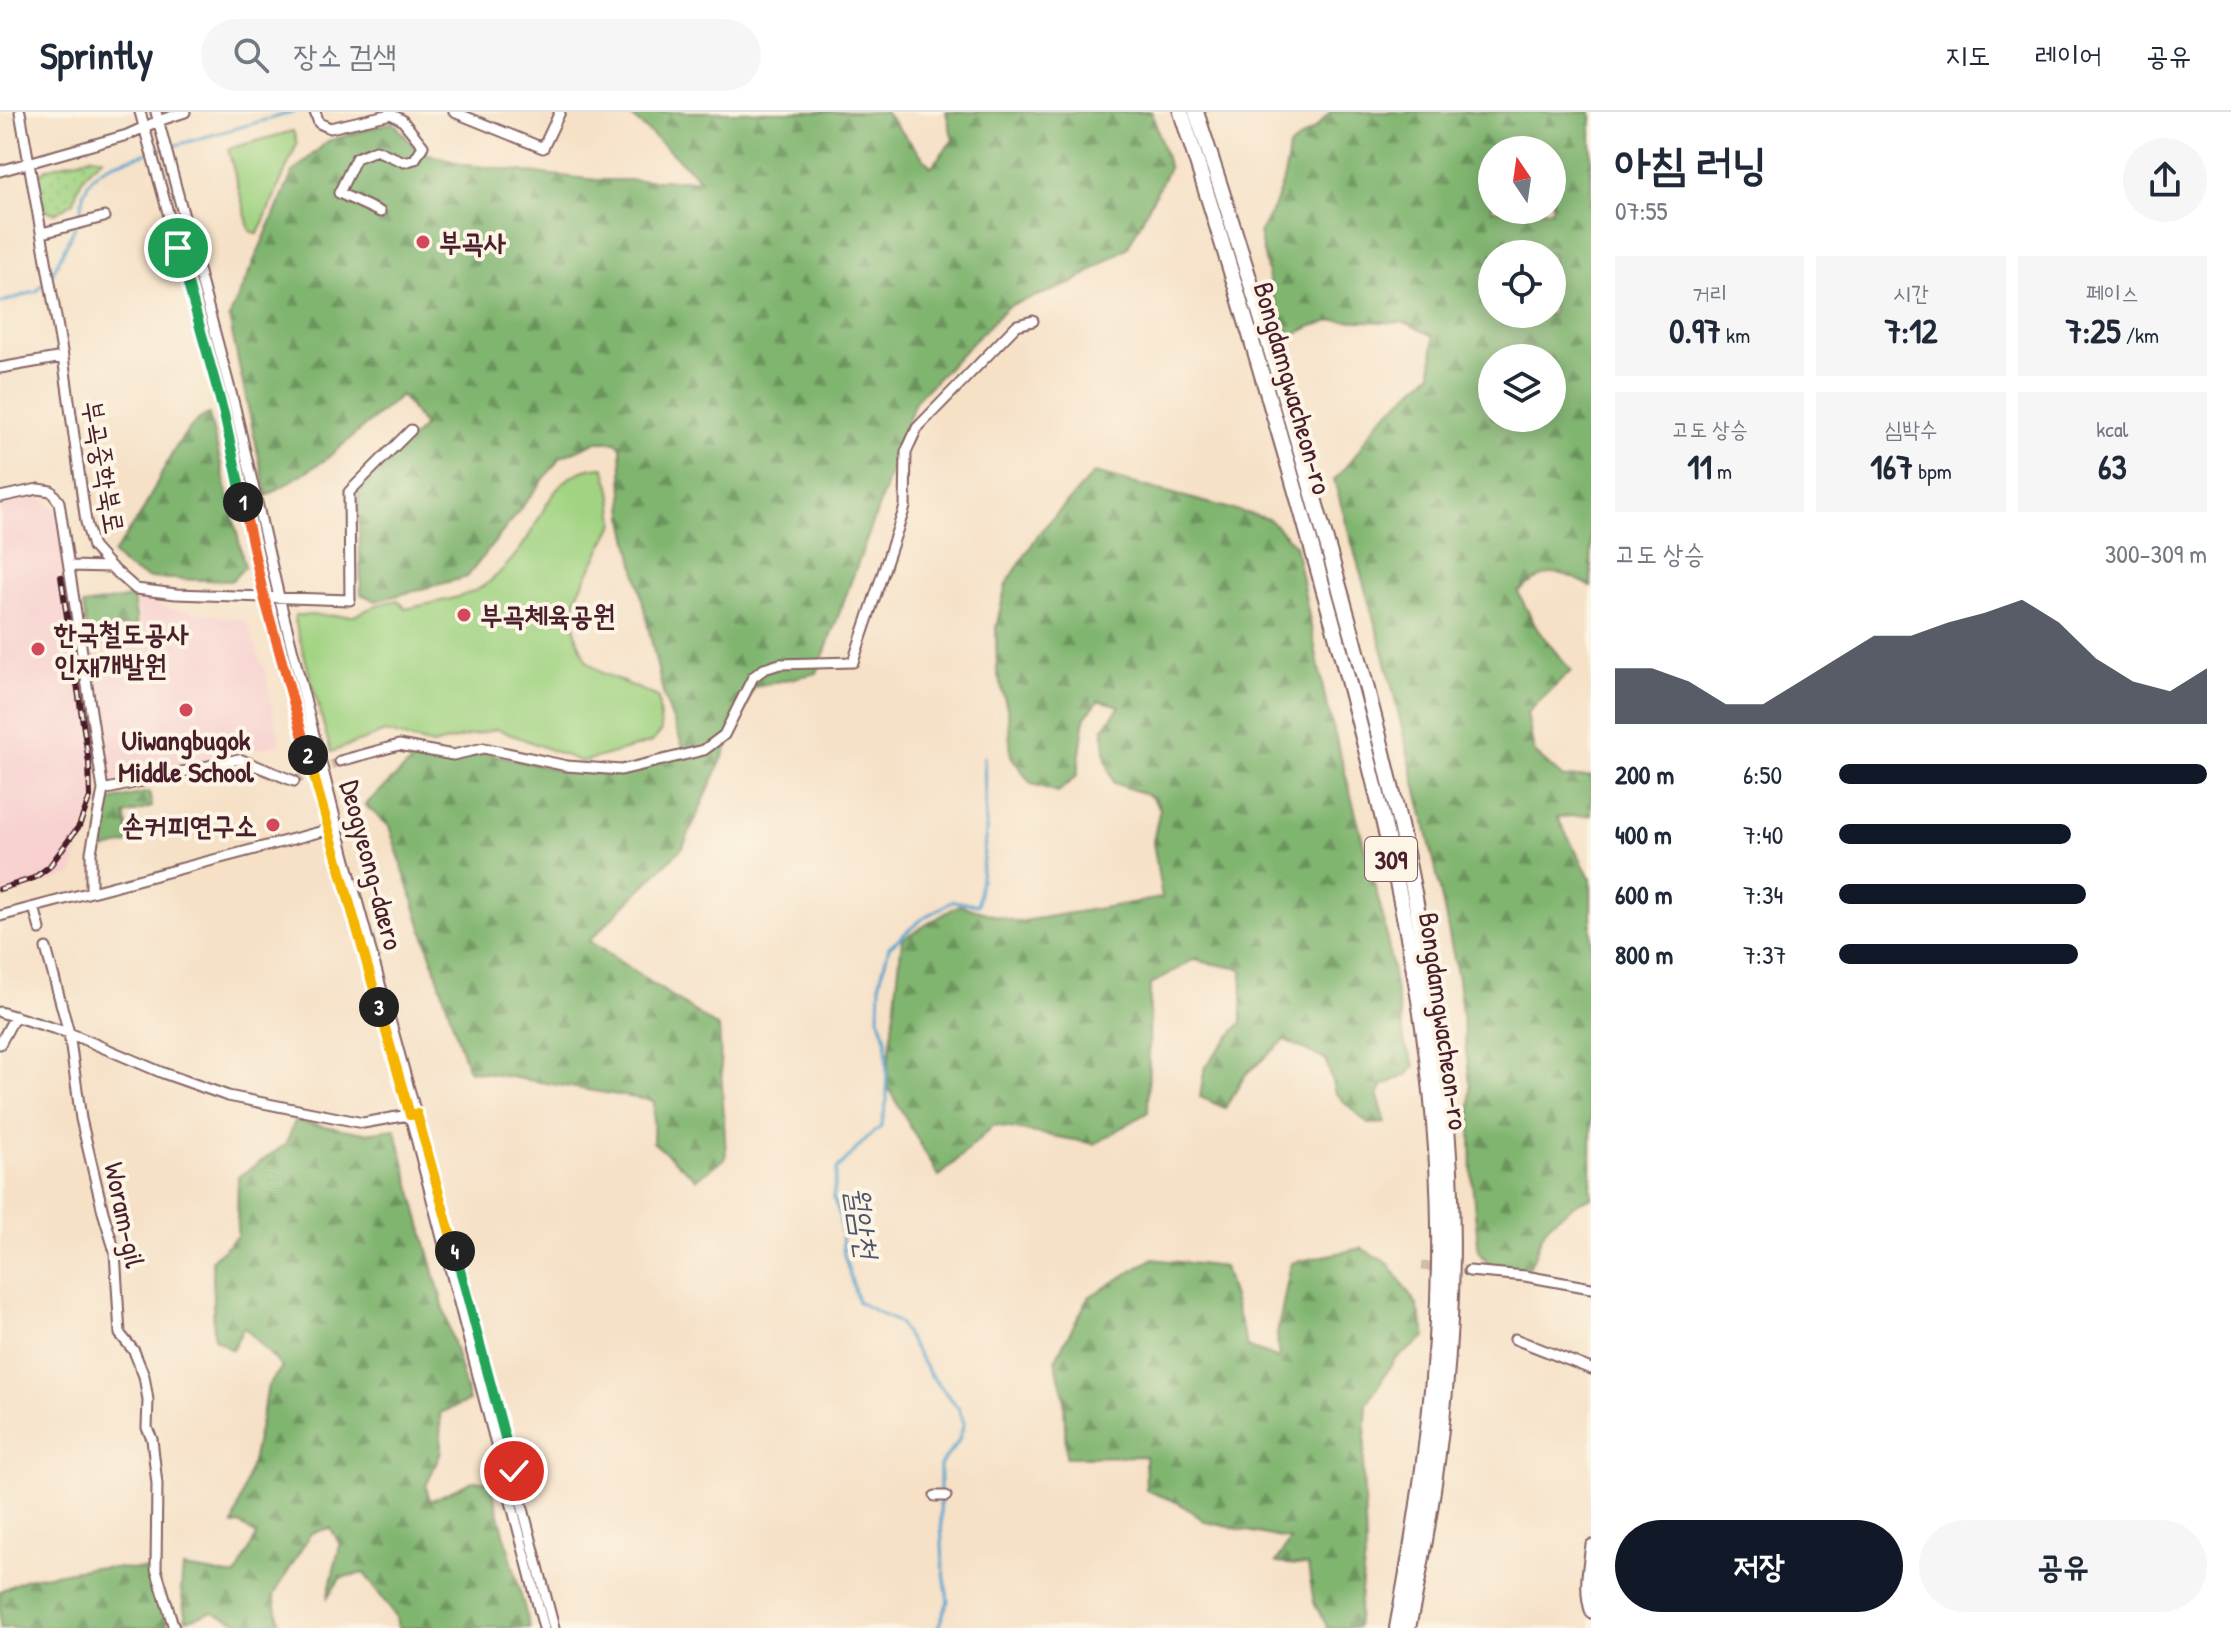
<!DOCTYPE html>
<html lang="ko">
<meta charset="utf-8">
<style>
:root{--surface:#fff;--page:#f6f6f7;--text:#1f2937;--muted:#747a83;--line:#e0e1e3;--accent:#111827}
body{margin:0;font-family:"Patrick Hand","Poor Story",sans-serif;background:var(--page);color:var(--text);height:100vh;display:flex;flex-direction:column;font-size:30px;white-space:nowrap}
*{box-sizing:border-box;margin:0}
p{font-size:26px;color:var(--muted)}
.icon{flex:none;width:44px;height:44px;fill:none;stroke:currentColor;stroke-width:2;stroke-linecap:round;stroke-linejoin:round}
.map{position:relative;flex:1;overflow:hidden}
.sheet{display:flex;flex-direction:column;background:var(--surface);width:640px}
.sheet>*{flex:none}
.needle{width:52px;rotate:347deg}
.buttons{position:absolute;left:1478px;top:24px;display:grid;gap:16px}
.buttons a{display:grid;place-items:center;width:88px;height:88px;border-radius:50%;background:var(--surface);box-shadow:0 4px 20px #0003;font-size:40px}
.pin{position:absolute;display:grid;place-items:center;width:68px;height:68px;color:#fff;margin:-34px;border:4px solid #fff;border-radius:50%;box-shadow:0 2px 8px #0007}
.km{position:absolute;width:40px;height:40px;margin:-20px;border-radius:50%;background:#222;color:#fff;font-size:22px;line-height:40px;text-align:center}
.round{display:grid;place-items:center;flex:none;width:84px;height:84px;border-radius:42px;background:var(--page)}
.head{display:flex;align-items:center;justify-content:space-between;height:136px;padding:0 24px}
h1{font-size:44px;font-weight:800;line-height:60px}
.metrics{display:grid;grid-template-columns:repeat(3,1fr);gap:12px;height:136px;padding:8px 24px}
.metrics div{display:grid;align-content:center;border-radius:0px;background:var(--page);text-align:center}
.metrics b{font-size:34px;font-weight:800}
.metrics small{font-size:22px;font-weight:400}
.metrics p{font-size:22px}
.chart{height:224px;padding:16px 24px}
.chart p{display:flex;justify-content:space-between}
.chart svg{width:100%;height:144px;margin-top:8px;fill:var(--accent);opacity:.7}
.cta{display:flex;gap:16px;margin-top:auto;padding:16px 24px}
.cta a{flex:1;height:92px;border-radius:48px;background:var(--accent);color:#fff;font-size:32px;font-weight:800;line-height:92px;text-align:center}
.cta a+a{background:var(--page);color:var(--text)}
ul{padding:0 24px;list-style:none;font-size:26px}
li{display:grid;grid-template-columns:128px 96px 1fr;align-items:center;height:60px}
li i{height:20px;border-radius:10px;background:var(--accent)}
header{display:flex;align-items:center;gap:48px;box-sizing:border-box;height:112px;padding:0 40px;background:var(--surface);border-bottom:2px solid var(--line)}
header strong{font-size:38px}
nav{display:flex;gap:44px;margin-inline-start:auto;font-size:28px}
.search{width:560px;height:72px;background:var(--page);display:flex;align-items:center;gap:20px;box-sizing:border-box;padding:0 28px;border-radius:44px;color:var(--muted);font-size:30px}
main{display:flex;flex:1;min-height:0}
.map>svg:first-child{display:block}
.built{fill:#f7d0cf}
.grass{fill:#a1d382;stroke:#767956;stroke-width:2}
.forest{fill:url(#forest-firs);stroke:#656a4e;stroke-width:2;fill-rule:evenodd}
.park{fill:url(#park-dots);stroke:#767956;stroke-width:2}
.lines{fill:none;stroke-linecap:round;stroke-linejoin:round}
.stream{stroke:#52a3cc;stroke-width:3}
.minor-tunnel{stroke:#d4baa8;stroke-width:9;stroke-dasharray:9 4.5;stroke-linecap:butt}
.minor-casing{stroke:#866362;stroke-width:13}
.highway-casing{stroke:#866362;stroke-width:18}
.minor{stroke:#fff;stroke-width:9}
.highway{stroke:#fff;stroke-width:14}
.rail-casing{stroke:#4a1f2b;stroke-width:6}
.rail{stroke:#fcf5e5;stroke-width:3;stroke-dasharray:9;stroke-linecap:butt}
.split-1-casing{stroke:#fff;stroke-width:16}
.split-2-casing{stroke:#fff;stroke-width:16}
.split-3-casing{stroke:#fff;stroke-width:16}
.split-4-casing{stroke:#fff;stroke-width:16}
.split-5-casing{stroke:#fff;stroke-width:16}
.split-1{stroke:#22a559;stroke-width:10}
.split-2{stroke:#f0652b;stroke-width:10}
.split-3{stroke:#f5b400;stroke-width:10}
.split-4{stroke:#f5b400;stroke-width:10}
.split-5{stroke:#22a559;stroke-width:10}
.poi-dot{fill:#d1495b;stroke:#fcf5e5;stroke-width:3}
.labels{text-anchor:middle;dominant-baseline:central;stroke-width:8;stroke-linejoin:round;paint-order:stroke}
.shield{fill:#fcf5e5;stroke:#7f5f63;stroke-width:2}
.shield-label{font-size:26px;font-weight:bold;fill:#4a1f2b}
.poi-label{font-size:28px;font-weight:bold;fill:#4a1f2b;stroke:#fcf5e5;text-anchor:start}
.street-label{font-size:28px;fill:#4a1f2b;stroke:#fcf5e5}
.water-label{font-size:30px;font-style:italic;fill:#4d546b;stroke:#fcf5e5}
</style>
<header>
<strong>Sprintly</strong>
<div class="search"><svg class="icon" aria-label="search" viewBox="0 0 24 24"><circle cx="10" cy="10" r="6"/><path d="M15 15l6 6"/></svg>장소 검색</div>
<nav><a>지도</a><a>레이어</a><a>공유</a></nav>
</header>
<main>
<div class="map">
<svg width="1591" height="1516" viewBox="0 0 1591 1516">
<defs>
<pattern id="forest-firs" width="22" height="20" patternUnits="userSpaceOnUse" patternTransform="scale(2)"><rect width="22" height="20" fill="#80b570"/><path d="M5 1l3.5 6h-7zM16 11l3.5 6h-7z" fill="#6b935c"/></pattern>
<pattern id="park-dots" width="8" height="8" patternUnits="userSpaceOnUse" patternTransform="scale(2)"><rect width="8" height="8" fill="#a1d382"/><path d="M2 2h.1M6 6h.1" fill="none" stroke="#8cb570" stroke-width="1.8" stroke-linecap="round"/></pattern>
</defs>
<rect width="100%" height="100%" fill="#fcf5e5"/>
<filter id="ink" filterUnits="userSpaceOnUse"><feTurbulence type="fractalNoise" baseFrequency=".0125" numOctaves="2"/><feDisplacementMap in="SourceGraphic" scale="16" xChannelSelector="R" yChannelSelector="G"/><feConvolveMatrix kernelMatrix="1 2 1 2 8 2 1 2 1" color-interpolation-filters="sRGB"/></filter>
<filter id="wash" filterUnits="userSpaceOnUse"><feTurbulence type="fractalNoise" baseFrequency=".006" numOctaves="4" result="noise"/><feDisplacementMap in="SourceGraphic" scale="32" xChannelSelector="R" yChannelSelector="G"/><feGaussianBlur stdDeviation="1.8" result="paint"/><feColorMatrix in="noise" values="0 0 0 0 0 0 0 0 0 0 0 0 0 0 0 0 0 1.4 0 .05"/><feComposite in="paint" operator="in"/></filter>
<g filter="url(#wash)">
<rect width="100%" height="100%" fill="#f6e1c7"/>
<path class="built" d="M39 385 55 397 98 676 81 723 73 763 0 783V394Z
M137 484 151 485 161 495 246 508 266 563 280 632 111 669 88 524 142 515Z"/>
<path class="grass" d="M293 19 297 32 258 122 250 119 228 37Z
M604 355 611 378 615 410 579 479 572 503 577 526 586 548 600 560 658 585 661 620 652 630 582 650 497 617 432 633 385 620 331 640 294 506 296 503 354 504 377 493 398 488 406 497C432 490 468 487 489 470 505 457 523 436 533 417 550 386 563 356 604 355Z"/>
<path class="forest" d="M627 0H885L931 55 953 28 946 0H1152L1169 56 1128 135 1071 172 1008 194 915 289 874 408 817 561 754 575 683 735 589 829 719 916 726 1046 696 1067 653 1030 654 989 468 958 389 714 365 693 417 645 438 651 484 640 562 659 625 663 685 640 664 585 624 407 621 335 616 330H595L561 345 467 465 376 489 361 482 358 381 424 314 401 283 325 348 267 384 229 206 293 60 328 29 393 10 418 39 465 53 597 68H701Z
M1330 0H1591V475C1560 456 1547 456 1518 480L1537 517 1571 559 1527 601 1534 640 1563 666 1591 664V703L1557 705 1591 767V1086C1581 1087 1554 1106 1547 1115 1538 1126 1537 1144 1528 1157L1491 1155 1479 1141 1472 1069 1470 972 1458 867 1435 753 1386 550 1334 368 1355 344 1378 309 1432 261 1433 224 1407 211 1335 208 1312 214 1290 225 1272 181 1259 121C1276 95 1286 66 1289 35L1317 15ZM1492 38H1552V98H1492ZM1492 142H1552V202H1492ZM1492 246H1552V306H1492Z
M209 302 245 455 231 469 147 466 126 455 113 442C123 428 133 415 142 400 158 373 179 313 209 302Z
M1094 361 1269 407 1295 433 1324 581 1384 809 1405 933 1415 953 1407 963 1382 974 1378 984 1386 1011 1368 1012 1335 981 1326 948 1285 928 1246 962 1225 996 1200 985 1205 954 1242 910V857L1193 848 1150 873 1148 1000 1095 1032 994 1013 939 1065 886 972 902 827 959 793 1017 810 1162 786 1153 730 1160 696 1150 684 1114 671 1106 648 1103 617 1120 594 1099 588 1085 605 1077 664 1058 680 1031 672 1011 644 1008 600 997 559 996 515 1006 473 1040 420Z
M133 485 137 513 87 520 83 493Z
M149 680 152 695 125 703 131 731 96 739 109 689Z
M295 1009 365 1021 395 1017 469 1289 440 1301 441 1340 426 1374 430 1389 473 1369H490L530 1516H398L396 1505 364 1461 340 1466 327 1487 340 1433 331 1416 311 1421 274 1483 279 1509 251 1515 212 1500 186 1508 181 1478 183 1456 236 1464 257 1423 239 1412 233 1413 253 1346 268 1274 282 1255 244 1215 232 1238 214 1226 212 1148 237 1124 238 1065 286 1032Z
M1361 1136 1389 1152 1417 1193 1426 1225 1394 1248 1367 1292 1363 1362 1366 1434 1357 1516H1326L1327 1514 1314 1491 1308 1454 1276 1451 1290 1428 1206 1410 1179 1391 1146 1378 1145 1344 1066 1345 1064 1284 1055 1248 1089 1185 1152 1147 1224 1155 1247 1235 1279 1247 1277 1223 1291 1151Z
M94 1455 153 1458 159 1488 169 1516H0V1479L26 1467Z"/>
<path class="park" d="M93 44 103 46C86 58 78 70 74 90L55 101 44 98 37 64 46 57Z"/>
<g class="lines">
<path class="stream" d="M155 39 294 0
M78 108C83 98 80 87 85 78 96 51 123 49 148 41
M52 162 75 115
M0 191 37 179 47 167
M940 1381V1353L958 1330 964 1312 959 1297 929 1261 899 1211 858 1190 844 1143 839 1101 833 1085 837 1057C856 1042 861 1027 881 1015L887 988 886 926 879 905 880 869 889 835 922 807 953 789 978 793 986 720 984 645
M938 1516 948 1489 943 1453 940 1388"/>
</g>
</g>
<g filter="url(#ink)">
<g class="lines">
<path class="minor-tunnel" d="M294 669 340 649
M1422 1154 1469 1159"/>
<g class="minor-casing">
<path id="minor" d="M20 0 63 245 86 410 93 435 111 455 136 477 176 482 350 488 349 380 411 318
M140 0 224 302 264 485 410 1003 544 1516
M156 0 235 296 279 485 345 745 493 1281 554 1516
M315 0 319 11 330 16 391 2 402 8 423 34 415 47 404 50 376 38 356 46 339 81 380 100
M454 0 543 36 560 0
M0 59 127 23 158 9 185 0
M42 121 104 105
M0 256 63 245
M0 385 38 377 51 379 59 390 103 678 91 740V778
M69 454 111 455
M340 649 399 633 453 643 484 636 567 654 621 658 704 638 724 623 753 565 764 557 780 552 853 550 905 395 906 340 917 316 1017 213 1033 209
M103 678 239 647 294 669
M34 795 40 817
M0 804 331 717
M46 836 69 921 81 1007 103 1100 115 1140 120 1222 134 1239 144 1264 148 1288 147 1316 152 1327 157 1372 156 1457 174 1516
M0 900 69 921 163 961 228 984 363 1011 414 1002
M0 932 15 904
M1469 1159 1525 1164 1591 1176
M1515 1227 1591 1257
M935 1384H946
M1591 1433C1588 1455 1583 1479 1591 1501"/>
</g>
<g class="highway-casing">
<path id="highway" d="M1181 0C1235 168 1285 338 1332 508 1385 706 1437 907 1439 1113 1441 1249 1422 1383 1397 1516
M1196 0C1243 141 1285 283 1325 425 1385 633 1438 842 1450 1059 1458 1211 1440 1367 1408 1516"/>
</g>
<use href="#minor" class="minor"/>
<use href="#highway" class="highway"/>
<g class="rail-casing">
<path id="rail" d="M0 777 34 766 49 755 79 714 90 685 89 651 61 465"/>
</g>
<use href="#rail" class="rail"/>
</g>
</g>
<g class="lines" filter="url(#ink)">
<g class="split-1-casing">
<path id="split-1" d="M178 136 224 302 243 390"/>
</g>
<g class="split-2-casing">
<path id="split-2" d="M243 390 264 485 308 643"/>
</g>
<g class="split-3-casing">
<path id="split-3" d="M308 643 379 895"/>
</g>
<g class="split-4-casing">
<path id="split-4" d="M379 895 410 1003 417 1002 455 1139"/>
</g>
<g class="split-5-casing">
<path id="split-5" d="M455 1139 514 1359"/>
</g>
<use href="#split-1" class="split-1"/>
<use href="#split-2" class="split-2"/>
<use href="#split-3" class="split-3"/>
<use href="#split-4" class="split-4"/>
<use href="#split-5" class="split-5"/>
</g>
<g class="poi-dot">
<circle cx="423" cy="130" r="8"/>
<circle cx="464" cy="503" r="8"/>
<circle cx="38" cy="537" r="8"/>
<circle cx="186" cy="598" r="8"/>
<circle cx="273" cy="713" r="8"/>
</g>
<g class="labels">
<rect class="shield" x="1365" y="725" width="52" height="44" rx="6"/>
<g class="shield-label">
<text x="1391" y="747">309</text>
</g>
<g class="poi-label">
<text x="439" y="130">부곡사</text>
<text x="480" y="503">부곡체육공원</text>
<text x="54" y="521">한국철도공사<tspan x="54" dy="32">인재개발원</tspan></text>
<text x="186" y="628" text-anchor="middle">Uiwangbugok<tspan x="186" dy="32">Middle School</tspan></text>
<text x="257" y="713" text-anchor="end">손커피연구소</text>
</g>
<g class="street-label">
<text transform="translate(1293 276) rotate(74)">Bongdamgwacheon-ro</text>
<text transform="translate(104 355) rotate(80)">부곡중학북로</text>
<text transform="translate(372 753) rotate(75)">Deogyeong-daero</text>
<text transform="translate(1444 909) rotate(82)">Bongdamgwacheon-ro</text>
<text transform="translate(125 1103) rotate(78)">Woram-gil</text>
</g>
<g class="water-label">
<text transform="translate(863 1110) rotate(81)">월암천</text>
</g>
</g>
</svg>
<div class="buttons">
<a><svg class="needle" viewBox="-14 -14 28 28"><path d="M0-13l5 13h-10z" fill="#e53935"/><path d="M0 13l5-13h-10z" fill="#747a83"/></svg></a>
<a><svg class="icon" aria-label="locate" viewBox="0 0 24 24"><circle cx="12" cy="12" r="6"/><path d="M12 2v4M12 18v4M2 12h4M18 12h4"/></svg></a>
<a><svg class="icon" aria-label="layers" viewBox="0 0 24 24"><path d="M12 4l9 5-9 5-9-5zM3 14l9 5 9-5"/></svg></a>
</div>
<div class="pin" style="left:178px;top:136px;background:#1e9e55"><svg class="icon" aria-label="arrive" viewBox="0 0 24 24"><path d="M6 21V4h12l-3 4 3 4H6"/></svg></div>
<div class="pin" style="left:514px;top:1359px;background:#d93025"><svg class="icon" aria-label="check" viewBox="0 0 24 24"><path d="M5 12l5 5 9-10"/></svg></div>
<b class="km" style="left:243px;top:390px">1</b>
<b class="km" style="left:308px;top:643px">2</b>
<b class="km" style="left:379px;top:895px">3</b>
<b class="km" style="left:455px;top:1139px">4</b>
</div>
<section class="sheet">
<div class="head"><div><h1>아침 러닝</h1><p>07:55</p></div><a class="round"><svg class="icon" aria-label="share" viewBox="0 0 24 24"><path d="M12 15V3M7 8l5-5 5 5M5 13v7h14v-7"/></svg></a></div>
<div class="metrics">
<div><p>거리</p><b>0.97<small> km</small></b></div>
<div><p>시간</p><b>7:12</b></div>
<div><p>페이스</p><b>7:25<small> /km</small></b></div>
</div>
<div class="metrics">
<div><p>고도 상승</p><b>11<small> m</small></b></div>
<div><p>심박수</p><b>167<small> bpm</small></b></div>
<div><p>kcal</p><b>63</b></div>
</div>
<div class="chart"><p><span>고도 상승</span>300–309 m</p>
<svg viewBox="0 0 160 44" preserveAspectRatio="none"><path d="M0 44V27L10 27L20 31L30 38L40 38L50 31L60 24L70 17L80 17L90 13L100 10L110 6L120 13L130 24L140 31L150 34L160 27V44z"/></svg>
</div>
<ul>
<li><b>200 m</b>6:50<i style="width:100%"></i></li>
<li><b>400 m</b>7:40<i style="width:63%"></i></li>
<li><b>600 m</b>7:34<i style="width:67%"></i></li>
<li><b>800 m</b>7:37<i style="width:65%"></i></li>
</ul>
<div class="cta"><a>저장</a><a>공유</a></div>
</section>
</main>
